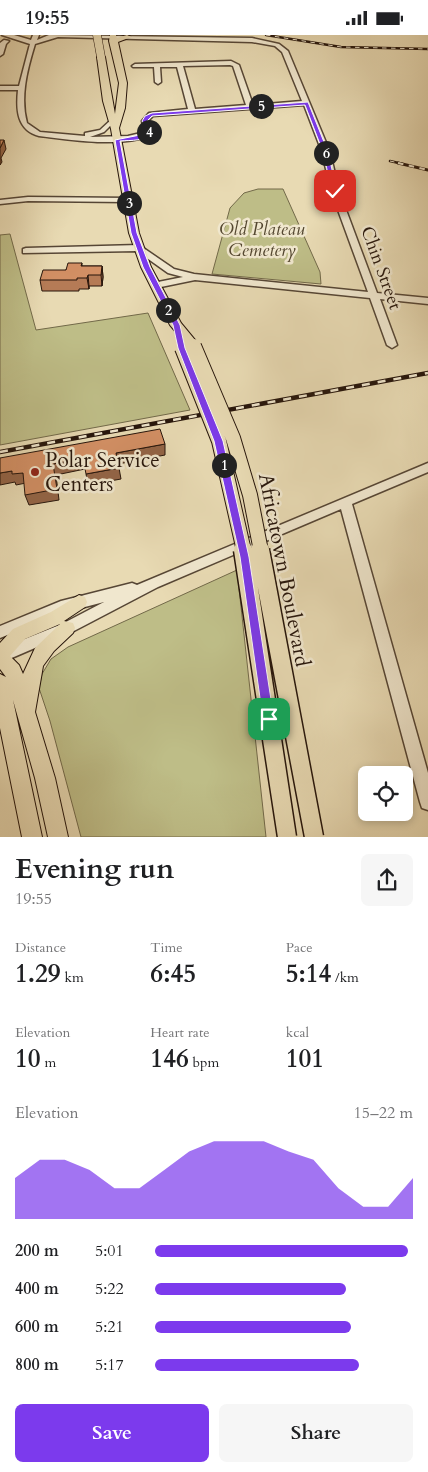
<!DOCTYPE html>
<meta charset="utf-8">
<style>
:root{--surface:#fff;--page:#f6f6f6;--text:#202124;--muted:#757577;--accent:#7c3aed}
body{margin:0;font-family:Cardo,serif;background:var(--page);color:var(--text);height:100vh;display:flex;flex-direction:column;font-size:19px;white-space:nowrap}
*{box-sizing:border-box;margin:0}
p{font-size:16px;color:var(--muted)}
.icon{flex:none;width:28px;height:28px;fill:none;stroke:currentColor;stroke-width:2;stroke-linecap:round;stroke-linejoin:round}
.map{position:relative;height:802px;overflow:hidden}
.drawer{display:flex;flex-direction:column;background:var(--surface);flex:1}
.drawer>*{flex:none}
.controls{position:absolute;left:358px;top:731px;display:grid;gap:10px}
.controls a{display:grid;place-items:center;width:55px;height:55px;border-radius:8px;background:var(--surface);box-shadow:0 2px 8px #0003;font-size:25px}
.pin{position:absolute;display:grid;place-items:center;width:42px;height:42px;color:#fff;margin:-21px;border-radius:10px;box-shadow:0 2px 8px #0006}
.km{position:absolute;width:25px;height:25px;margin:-12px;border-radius:50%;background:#222;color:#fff;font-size:14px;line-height:25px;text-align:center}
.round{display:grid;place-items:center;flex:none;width:52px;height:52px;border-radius:8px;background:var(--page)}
.head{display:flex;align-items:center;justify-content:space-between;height:85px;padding:0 15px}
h1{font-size:28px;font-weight:800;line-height:38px}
.figures{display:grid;grid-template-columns:repeat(3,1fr);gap:8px;height:85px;padding:5px 15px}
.figures div{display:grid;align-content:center}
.figures b{font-size:25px;font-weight:800}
.figures small{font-size:14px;font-weight:400}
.figures p{font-size:14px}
.chart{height:140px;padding:10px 15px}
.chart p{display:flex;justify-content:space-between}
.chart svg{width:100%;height:90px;margin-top:5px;fill:var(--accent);opacity:.7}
.primary-button{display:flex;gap:10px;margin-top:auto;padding:10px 15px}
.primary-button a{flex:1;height:58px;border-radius:8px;background:var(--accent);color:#fff;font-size:20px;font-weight:800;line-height:58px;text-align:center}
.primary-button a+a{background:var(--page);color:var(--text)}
ul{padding:0 15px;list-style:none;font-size:16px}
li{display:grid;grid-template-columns:80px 60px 1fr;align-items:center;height:38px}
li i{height:12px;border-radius:6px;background:var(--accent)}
.status{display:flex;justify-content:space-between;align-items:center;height:35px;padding:0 25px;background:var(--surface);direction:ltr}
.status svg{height:14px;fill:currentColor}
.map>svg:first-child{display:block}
.green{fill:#bebd87;stroke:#726949}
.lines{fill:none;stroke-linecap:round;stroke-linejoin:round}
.minor-casing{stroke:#564635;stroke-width:3}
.major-casing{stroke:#26150b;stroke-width:2}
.minor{fill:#f0e7ce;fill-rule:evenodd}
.major{fill:#e8dab3;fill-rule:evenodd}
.rail-far2-casing{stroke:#26150b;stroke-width:2.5}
.rail-far1-casing{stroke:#26150b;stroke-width:3}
.rail-casing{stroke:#26150b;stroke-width:4.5}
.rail-far2{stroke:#f0e7ce;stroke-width:1;stroke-dasharray:4.5;stroke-linecap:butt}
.rail-far1{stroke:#f0e7ce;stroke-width:2;stroke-dasharray:5.5;stroke-linecap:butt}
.rail{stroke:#f0e7ce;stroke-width:2.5;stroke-dasharray:8;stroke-linecap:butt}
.major-bridge-far2-casing{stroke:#26150b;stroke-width:9;stroke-linecap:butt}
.major-bridge-far1-casing{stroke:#26150b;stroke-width:16;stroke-linecap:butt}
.major-bridge-casing{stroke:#26150b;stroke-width:21;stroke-linecap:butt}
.major-bridge-far2{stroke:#e8dab3;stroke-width:8}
.major-bridge-far1{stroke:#e8dab3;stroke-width:14}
.major-bridge{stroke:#e8dab3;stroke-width:18}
.wall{fill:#b57b56;stroke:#26150b}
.shaded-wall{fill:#936446;stroke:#26150b}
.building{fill:#d28f64;stroke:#26150b}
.route{fill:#7c3aed;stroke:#fff}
.poi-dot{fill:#8f2418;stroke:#f0e7ce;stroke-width:2}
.labels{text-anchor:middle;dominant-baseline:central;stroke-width:5;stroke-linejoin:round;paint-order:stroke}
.far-park-label{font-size:18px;font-style:italic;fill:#544730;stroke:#f0e7ce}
.far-street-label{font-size:18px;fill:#26150b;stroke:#f0e7ce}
.poi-label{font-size:21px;fill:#26150b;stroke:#f0e7ce;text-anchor:start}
.street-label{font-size:21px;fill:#26150b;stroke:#f0e7ce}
</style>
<div class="status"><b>19:55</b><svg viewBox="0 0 49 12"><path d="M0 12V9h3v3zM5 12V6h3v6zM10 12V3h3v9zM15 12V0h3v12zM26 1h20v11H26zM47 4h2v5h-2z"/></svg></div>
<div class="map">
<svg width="428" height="802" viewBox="0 0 428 802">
<rect width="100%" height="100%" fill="#e8dab3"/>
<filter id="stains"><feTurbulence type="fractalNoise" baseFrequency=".004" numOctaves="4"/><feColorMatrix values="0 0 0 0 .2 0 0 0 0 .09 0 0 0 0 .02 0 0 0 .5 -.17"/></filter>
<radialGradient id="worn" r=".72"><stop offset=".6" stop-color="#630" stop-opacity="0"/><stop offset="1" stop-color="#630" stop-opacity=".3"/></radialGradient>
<path class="green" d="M258 154H283L320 237 321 249 212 239 230 173 244 158Z
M10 199 36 295 148 278 190 375 0 410V200Z
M237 535 266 802H81L50 686 39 653 42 639 51 624 68 612Z"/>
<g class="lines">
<g class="minor-casing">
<path id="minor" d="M2 0H14L31 5 33 0H39L37 5 49 0 252 3 279 9 288 16 330 117 339 156 377 258 428 263V269L380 264 397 310 392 313 387 310 370 263 195 245 156 253 153 252V248L183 242 168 238 137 216 23 218V214L26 213 139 210 174 234 194 239 368 257 331 156 322 117 304 70 153 81 148 86 152 100C120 113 72 105 39 101 17 95 16 75 18 55H0V51H19L30 9ZM58 2 252 7 275 11 282 17 302 66 253 70 239 30 231 26 135 29 132 31 133 32H154L155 47 158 49 161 47 160 32H177L188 74 149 78 142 86 145 97 128 101 90 102 104 97 116 85 113 83 100 95 85 98V101L40 97 27 88C20 62 27 35 35 9ZM230 30 233 31 246 70 195 74 183 31Z
M4 5 9 6 6 9 3 19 0 21V8Z
M28 162 128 163 132 165 128 167 28 166 0 169V165Z
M428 428V437L352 469 428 738V775L422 773 420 767 341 474 158 552 72 597 0 628V614L62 589 104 567 62 578 0 603V591L61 566 132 548 137 550Z"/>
</g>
<g class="major-casing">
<path id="major" d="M110 0H116L117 3 127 0 131 2 118 7 127 48 125 73 119 93 139 198 151 232 181 288 200 311 198 314H190L170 290 141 232 129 198 111 94 103 66 97 22 101 20 105 22 115 79 119 48 109 6Z
M79 560 85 562 87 567 85 572 64 586 73 588 75 593 73 598 54 616 43 631 35 677 55 743 68 802H48L35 743 13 665 42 802H22L0 693V639L6 642 0 634V608L13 594 51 577ZM60 589 35 613 23 639 19 630 10 621 25 604Z"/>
</g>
<use href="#minor" class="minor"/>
<use href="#major" class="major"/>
<g class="rail-far2-casing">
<path id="rail-far2" d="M266 0 341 12 428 14
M390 126 403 129"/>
</g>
<g class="rail-far1-casing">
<path id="rail-far1" d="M398 128 428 135"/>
</g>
<g class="rail-casing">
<path id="rail" d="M0 417 428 338"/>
</g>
<use href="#rail-far2" class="rail-far2"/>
<use href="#rail-far1" class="rail-far1"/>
<use href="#rail" class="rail"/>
<g class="major-bridge-far2-casing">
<path id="major-bridge-far2" d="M97 0 101 22"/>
</g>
<g class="major-bridge-far1-casing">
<path id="major-bridge-far1" d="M194 311 233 403 250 460 261 516
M182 313 219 406 244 516"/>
</g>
<g class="major-bridge-casing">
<path id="major-bridge" d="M243 515 287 802
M260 515 314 802"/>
</g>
<use href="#major-bridge-far2" class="major-bridge-far2"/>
<use href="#major-bridge-far1" class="major-bridge-far1"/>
<use href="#major-bridge" class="major-bridge"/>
</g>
<path class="wall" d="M82 228V231H102L103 242 102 251H89V254H79V256H42L40 245 66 235Z"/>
<path class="shaded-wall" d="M4 105 6 114 1 123 2 127 0 130V113Z
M102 231 103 242 102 251 101 240Z
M88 240 89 251V254L87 243Z
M165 409V420L118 429 116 418Z
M83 423 85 434 56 440 59 465 29 470 25 460 53 429Z
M119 433 121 444 88 450 86 439Z
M12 436 23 438 26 448 16 450 15 447 0 450V438Z"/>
<path class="building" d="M0 105H4L0 113Z
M68 228H82L81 231H102L101 240H88L87 243H77V245H40L43 235H66Z
M160 394 165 409 116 418 119 433 86 439 83 423 53 429 57 454 25 460 23 438 12 439V436L0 438V423Z"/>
<path class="route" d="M308 67 328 117 337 157 332 156 323 117 305 70 152 81 147 86 152 96C146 107 131 105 120 106L137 198 150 232 180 290 185 313 223 406 249 522 274 684 273 688 269 689 265 688 263 684 240 522 214 406 178 313 173 290 143 232 131 198 115 105 145 99 147 96 142 86 145 81 152 78Z"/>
<circle class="poi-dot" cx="35" cy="437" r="5"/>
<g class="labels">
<g class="far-park-label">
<text x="262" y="194">Old Plateau<tspan x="262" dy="21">Cemetery</tspan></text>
</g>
<g class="far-street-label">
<text transform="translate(381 233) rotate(70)">Chin Street</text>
</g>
<g class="poi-label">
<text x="45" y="425">Polar Service<tspan x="45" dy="24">Centers</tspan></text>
</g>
<g class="street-label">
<text transform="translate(284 535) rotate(79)">Africatown Boulevard</text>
</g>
</g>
<rect width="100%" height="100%" filter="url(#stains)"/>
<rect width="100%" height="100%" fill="url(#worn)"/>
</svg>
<div class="controls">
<a><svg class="icon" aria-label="locate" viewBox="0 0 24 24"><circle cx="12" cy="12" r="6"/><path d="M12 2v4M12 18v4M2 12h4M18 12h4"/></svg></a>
</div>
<div class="pin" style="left:269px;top:684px;background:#1e9e55"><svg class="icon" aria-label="arrive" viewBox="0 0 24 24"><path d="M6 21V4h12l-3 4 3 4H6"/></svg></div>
<div class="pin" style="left:335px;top:156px;background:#d93025"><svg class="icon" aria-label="check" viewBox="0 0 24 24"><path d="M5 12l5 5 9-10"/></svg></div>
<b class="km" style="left:224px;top:430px">1</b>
<b class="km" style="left:168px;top:275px">2</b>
<b class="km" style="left:129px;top:168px">3</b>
<b class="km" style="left:149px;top:97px">4</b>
<b class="km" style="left:261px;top:71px">5</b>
<b class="km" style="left:326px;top:118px">6</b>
</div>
<section class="drawer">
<div class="head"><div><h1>Evening run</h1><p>19:55</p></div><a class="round"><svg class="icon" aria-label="share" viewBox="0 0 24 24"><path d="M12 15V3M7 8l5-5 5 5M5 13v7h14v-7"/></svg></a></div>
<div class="figures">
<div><p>Distance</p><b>1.29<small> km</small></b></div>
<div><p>Time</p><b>6:45</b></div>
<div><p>Pace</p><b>5:14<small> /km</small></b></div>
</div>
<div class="figures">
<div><p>Elevation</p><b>10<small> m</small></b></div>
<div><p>Heart rate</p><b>146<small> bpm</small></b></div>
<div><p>kcal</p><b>101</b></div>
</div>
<div class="chart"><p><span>Elevation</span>15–22 m</p>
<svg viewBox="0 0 160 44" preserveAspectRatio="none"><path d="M0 44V24L10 15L20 15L30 20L40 29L50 29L60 20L70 11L80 6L90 6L100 6L110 11L120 15L130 29L140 38L150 38L160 24V44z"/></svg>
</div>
<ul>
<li><b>200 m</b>5:01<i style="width:98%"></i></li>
<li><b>400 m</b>5:22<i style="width:74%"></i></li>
<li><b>600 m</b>5:21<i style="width:76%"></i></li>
<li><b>800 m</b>5:17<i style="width:79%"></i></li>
</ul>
<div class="primary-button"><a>Save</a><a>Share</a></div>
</section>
